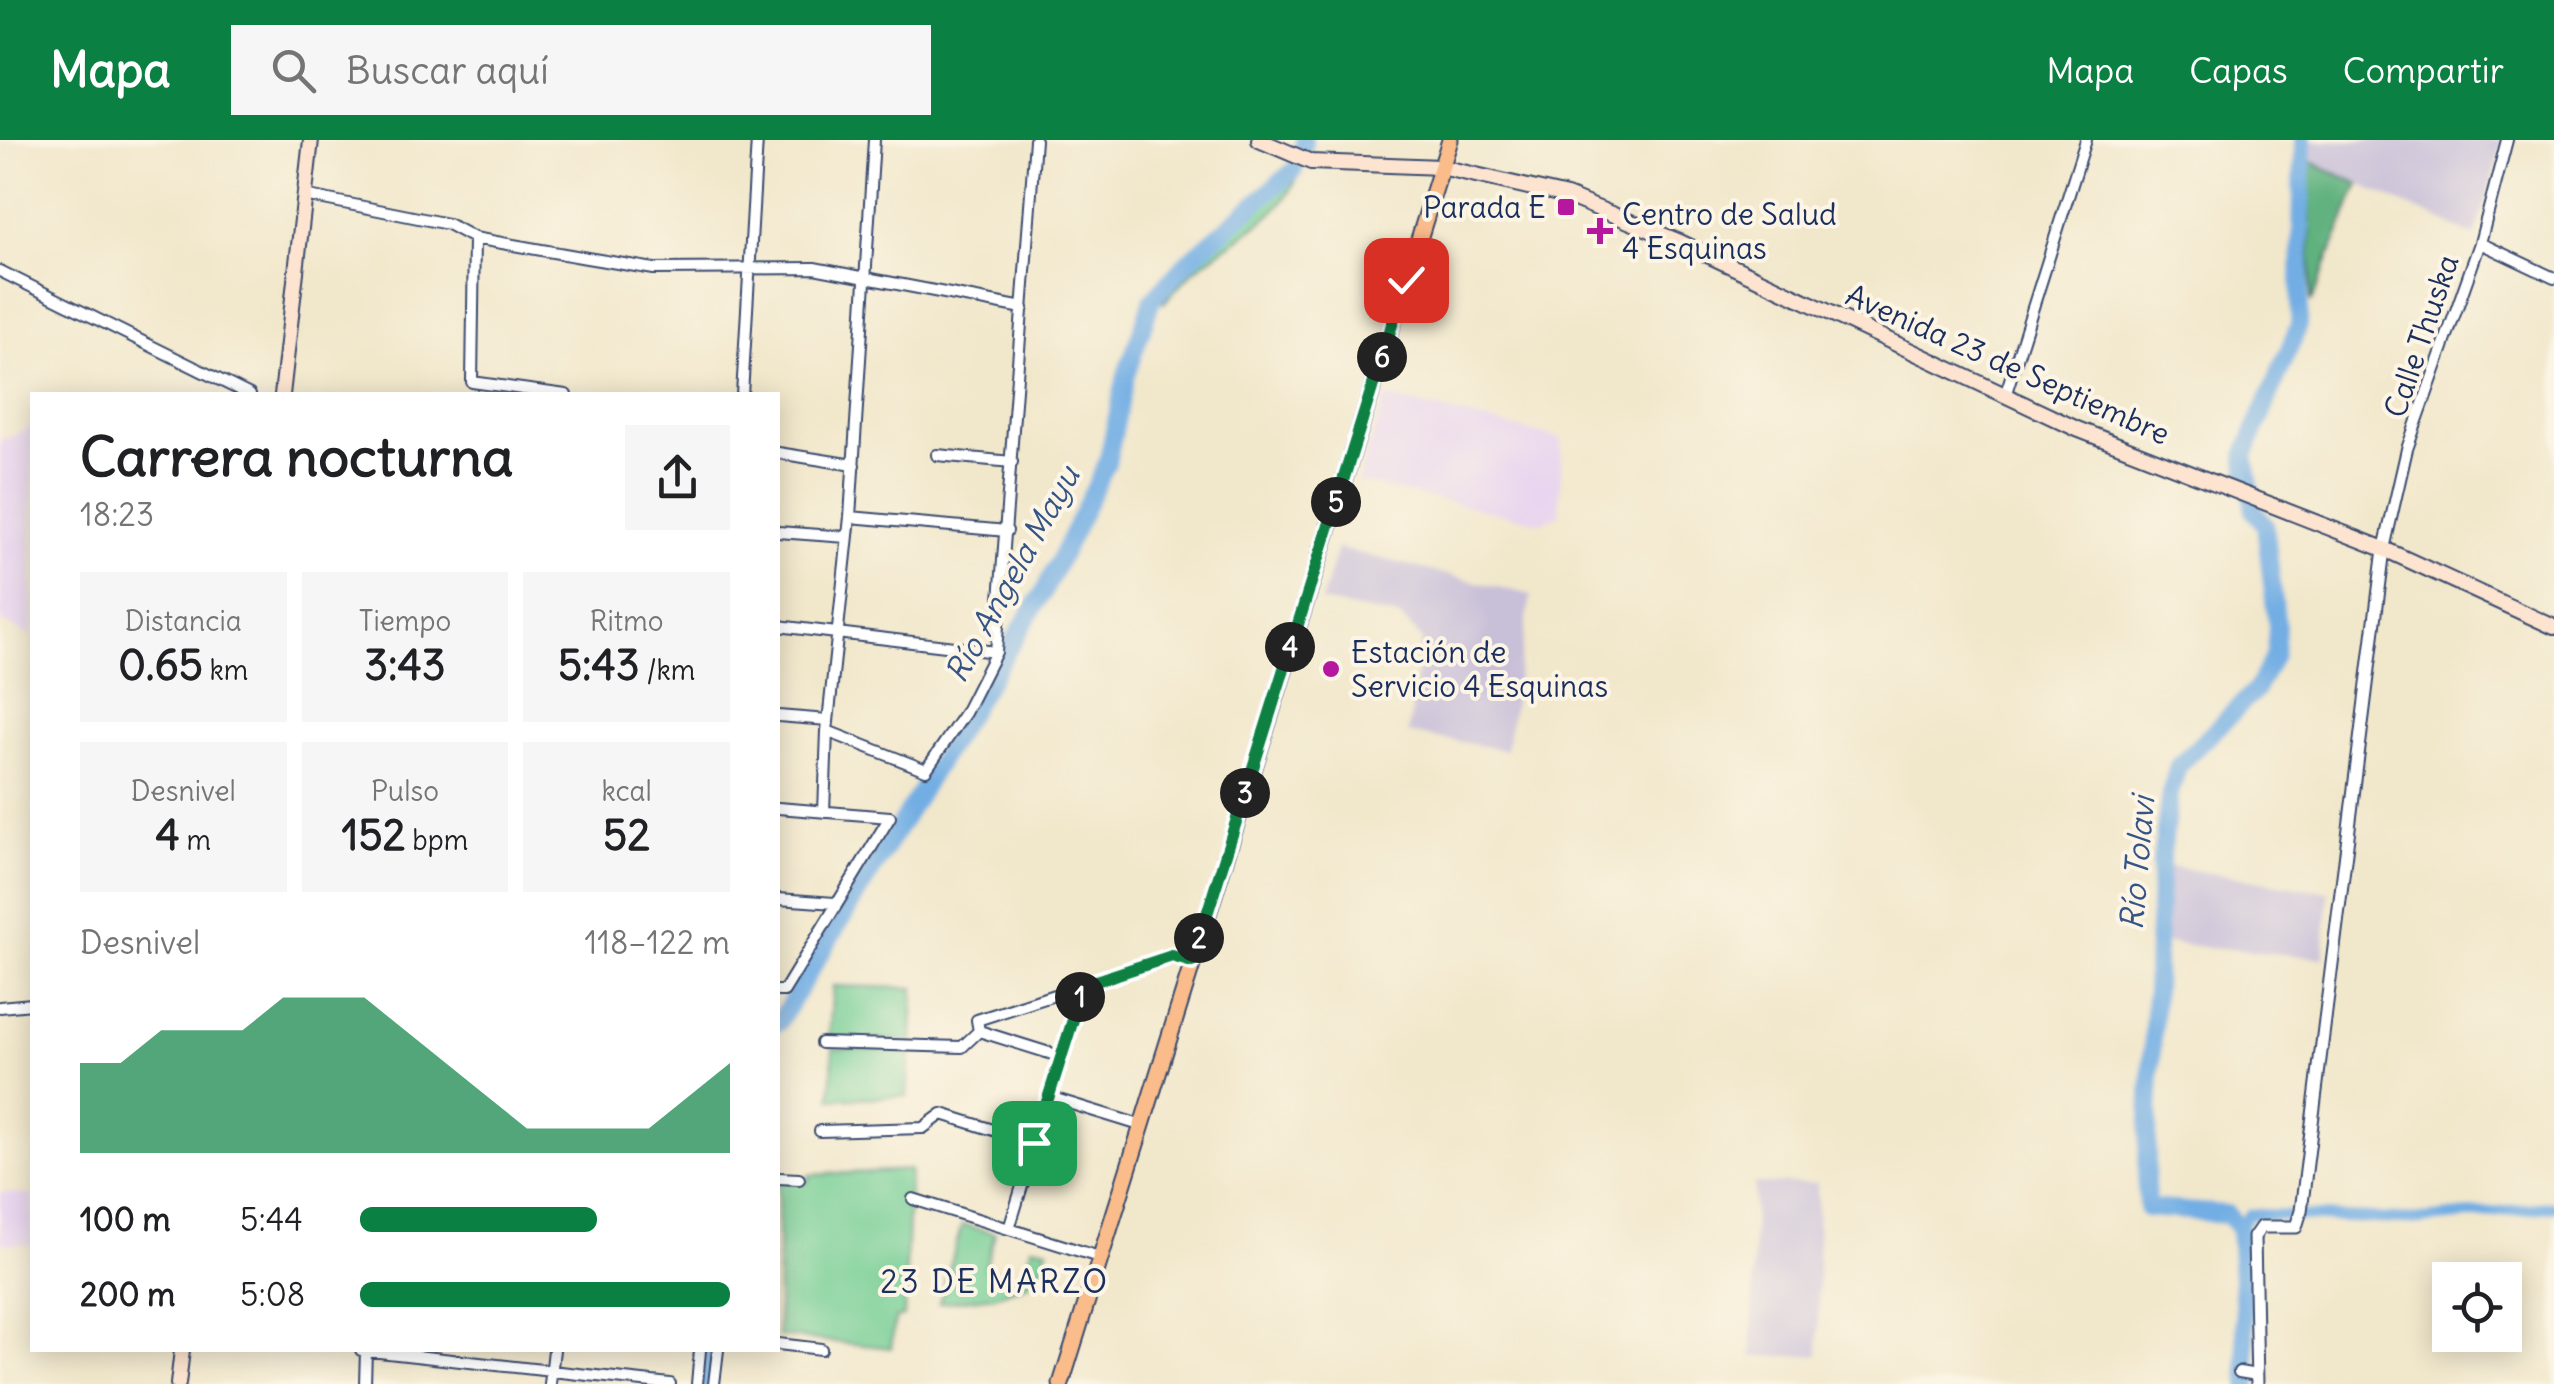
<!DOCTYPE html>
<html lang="es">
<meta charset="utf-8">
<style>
:root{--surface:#fff;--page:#f6f6f6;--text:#202124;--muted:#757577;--accent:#0b8043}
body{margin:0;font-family:Delius,sans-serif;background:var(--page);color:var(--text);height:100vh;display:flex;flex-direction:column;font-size:38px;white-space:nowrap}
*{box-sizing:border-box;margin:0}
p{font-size:32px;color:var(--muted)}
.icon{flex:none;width:55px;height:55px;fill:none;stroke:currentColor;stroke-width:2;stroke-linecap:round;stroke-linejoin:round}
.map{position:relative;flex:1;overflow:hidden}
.details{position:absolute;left:30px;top:252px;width:750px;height:960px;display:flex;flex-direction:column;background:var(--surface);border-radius:0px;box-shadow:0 5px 25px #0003}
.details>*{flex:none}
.buttons{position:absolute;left:2432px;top:1122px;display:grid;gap:20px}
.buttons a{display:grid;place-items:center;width:90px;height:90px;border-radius:0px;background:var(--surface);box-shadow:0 5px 25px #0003;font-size:50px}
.pin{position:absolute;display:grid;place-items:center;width:85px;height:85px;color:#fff;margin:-42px;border-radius:20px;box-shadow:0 5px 15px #0006}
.km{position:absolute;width:50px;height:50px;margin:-25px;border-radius:50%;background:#222;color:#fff;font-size:28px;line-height:50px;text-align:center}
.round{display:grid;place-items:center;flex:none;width:105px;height:105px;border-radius:0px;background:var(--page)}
.headline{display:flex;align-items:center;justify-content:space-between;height:170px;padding:0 50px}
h1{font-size:55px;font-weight:800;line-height:75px}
.stats{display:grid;grid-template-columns:repeat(3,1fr);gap:15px;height:170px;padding:10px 50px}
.stats div{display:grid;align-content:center;border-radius:0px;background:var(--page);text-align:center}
.stats b{font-size:42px;font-weight:800}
.stats small{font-size:28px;font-weight:400}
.stats p{font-size:28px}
.chart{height:280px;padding:20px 50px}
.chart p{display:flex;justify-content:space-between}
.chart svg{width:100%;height:180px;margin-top:10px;fill:var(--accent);opacity:.7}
ul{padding:0 50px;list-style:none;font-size:32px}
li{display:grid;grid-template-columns:160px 120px 1fr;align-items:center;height:75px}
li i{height:25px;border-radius:12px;background:var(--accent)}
header{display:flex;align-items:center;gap:60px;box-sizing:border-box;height:140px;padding:0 50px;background:var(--accent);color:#fff}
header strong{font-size:48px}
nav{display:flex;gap:55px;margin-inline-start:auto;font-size:35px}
.search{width:700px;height:90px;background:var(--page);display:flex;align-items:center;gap:25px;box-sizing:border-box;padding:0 35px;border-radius:0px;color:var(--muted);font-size:38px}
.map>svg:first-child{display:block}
.built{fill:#e6d2f0}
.industrial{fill:#c8bfd8}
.green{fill:#74ce94;stroke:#487e79;stroke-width:2.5}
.forest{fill:#5fb17e;stroke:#3d706e;stroke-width:2.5}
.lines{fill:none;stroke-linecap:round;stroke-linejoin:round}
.canal{stroke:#72aee4;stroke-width:11}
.river{stroke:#72aee4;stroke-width:18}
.minor-casing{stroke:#3b4b6e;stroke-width:14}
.tertiary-casing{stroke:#3b4b6e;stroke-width:15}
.secondary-casing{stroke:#3b4b6e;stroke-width:18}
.primary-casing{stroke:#3b4b6e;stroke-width:19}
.minor{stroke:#fff;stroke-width:10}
.tertiary{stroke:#fff;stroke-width:11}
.secondary{stroke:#fde4d0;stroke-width:14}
.primary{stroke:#f9bc8a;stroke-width:15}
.route-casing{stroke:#fff;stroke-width:20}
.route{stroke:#0b8043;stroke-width:12}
.poi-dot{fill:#b5179e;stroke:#fcf5e5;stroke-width:4}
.labels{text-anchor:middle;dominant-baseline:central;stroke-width:8;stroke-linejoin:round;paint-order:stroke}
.poi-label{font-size:30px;fill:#1b2f5e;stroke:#fcf5e5;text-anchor:start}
.street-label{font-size:30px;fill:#1b2f5e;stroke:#fcf5e5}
.water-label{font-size:32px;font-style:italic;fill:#355586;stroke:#fcf5e5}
.neighbourhood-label{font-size:32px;letter-spacing:2.5px;fill:#1b2f5e;stroke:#fcf5e5}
</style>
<header>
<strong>Mapa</strong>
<div class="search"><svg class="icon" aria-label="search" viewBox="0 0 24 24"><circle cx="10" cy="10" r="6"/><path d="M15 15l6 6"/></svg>Buscar aquí</div>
<nav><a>Mapa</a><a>Capas</a><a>Compartir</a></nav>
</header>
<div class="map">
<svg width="2554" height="1244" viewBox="0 0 2554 1244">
<rect width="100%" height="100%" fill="#fcf5e5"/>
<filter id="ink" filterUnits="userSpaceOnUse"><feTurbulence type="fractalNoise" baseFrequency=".01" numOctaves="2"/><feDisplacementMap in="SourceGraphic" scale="20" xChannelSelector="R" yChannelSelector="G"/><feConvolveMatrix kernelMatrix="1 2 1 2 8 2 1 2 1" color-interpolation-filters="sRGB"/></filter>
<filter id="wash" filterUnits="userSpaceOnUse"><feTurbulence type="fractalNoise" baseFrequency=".0048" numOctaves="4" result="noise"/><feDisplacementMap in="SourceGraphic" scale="40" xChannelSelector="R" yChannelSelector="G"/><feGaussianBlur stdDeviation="2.25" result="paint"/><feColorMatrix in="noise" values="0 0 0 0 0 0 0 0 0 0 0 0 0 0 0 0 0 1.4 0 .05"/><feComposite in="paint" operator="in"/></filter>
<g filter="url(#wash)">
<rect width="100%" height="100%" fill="#f1e7cb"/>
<path class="built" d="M1386 257 1562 299 1559 375 1540 382 1358 342Z
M32 286V496L0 481V297L6 299Z
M0 1052 32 1055V1105L0 1103Z"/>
<path class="industrial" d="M2311 0H2503L2475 96 2309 21Z
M1337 408 1531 455 1506 610 1408 593 1422 499 1400 477 1321 462Z
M2167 726 2329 752 2323 818 2165 803Z
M1817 1043 1819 1215 1752 1217 1754 1044Z"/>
<path class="green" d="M1300 30C1284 80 1233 97 1195 130 1184 140 1173 153 1163 164 1176 124 1267 63 1300 30Z
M833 846 914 848 912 901 829 898Z
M833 908 910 911 907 956 831 959Z
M910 1030 904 1176 895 1179 891 1208 778 1196V1040L808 1042 809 1035Z
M962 1085 995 1093 985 1128 1021 1139 1032 1106 1048 1109 1038 1140 995 1156 939 1163Z"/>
<path class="forest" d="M2309 21 2359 44 2311 163Z"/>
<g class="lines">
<path class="canal" d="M2239 1087 2250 1074 2415 1080 2554 1066"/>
<path class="river" d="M1303 13 1304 0
M778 883 1044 451 1107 323 1126 235 1152 160 1187 122 1294 30
M705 1244 709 1210
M2248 1244 2239 1087 2227 1074 2147 1068 2146 1041 2161 721 2170 654 2178 626 2256 550 2275 514 2277 487 2265 385 2254 371 2245 315 2299 185 2303 0"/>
</g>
</g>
<g filter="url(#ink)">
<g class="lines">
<g class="minor-casing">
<path id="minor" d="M304 55 448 84 474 98 587 118 654 129 814 128 1023 168
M474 98 472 242 566 255
M2480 103 2554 138
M0 131 250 255
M742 255 757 0
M2005 256 2086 0
M778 313 854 325
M937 315 1012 322
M850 377 1007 391
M778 392 847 397
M2384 409 2407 309 2480 103 2507 0
M778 486 996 512
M778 576 828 580
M827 591 926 630 965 573 996 512 1035 0
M778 668 890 677 784 851H778
M824 672 827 591 850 377 874 0
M778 759 835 763
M0 867 32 864
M979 891 977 880 1172 817 1191 822
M821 903 962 907 979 891 1062 917
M1049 957 1140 985
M820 991 923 988 942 974 1035 1003
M778 1038 799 1039
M913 1059 1099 1117
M1009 1089 1083 845
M778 1204 821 1209
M361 1210 670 1244
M2239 1232 2257 1235
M365 1244 366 1210
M550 1244 554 1210
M697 1244 700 1210
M714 1244 718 1210"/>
</g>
<g class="tertiary-casing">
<path id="tertiary" d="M2257 1244 2254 1097 2261 1087H2296L2301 1071 2384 409"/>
</g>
<g class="secondary-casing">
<path id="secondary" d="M1259 0 1311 22 1441 27 1567 56 1680 102 2077 289 2384 409 2554 487
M282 255 311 0
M178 1244 182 1210"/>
</g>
<g class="primary-casing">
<path id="primary" d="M1061 1244 1450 0"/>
</g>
<use href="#minor" class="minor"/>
<use href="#tertiary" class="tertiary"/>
<use href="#secondary" class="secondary"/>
<use href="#primary" class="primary"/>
</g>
</g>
<g class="lines" filter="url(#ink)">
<g class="route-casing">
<path id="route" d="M1034 1003 1084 845 1172 816 1192 822 1406 140"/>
</g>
<use href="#route" class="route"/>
</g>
<g class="poi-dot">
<rect x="1556" y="57" width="20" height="20" rx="5"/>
<path d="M1595 76h10v10h10v10h-10v10h-10v-10h-10v-10h10z"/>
<circle cx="1331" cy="529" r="10"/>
</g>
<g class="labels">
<g class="poi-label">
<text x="1546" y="67" text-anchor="end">Parada E</text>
<text x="1622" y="74">Centro de Salud<tspan x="1622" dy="34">4 Esquinas</tspan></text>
<text x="1351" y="512">Estación de<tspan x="1351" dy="34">Servicio 4 Esquinas</tspan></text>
</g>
<g class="street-label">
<text transform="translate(2421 196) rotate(-71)">Calle Thuska</text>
<text transform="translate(2008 224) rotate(24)">Avenida 23 de Septiembre</text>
</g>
<g class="water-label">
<text transform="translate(1012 434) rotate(-61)">Río Angela Mayu</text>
<text transform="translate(2137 723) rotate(-85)">Río Tolavi</text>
</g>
<g class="neighbourhood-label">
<text x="995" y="1141">23 DE MARZO</text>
</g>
</g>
</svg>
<div class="buttons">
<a><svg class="icon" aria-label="locate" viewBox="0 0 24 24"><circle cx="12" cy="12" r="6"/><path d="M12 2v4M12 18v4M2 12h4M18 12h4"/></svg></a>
</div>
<div class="pin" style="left:1034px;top:1003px;background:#1e9e55"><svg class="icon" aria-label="arrive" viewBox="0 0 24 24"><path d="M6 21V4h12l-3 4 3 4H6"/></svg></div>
<div class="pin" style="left:1406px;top:140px;background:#d93025"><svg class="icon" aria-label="check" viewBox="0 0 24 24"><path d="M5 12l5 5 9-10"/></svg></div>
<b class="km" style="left:1080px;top:857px">1</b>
<b class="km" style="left:1199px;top:798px">2</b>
<b class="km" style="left:1245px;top:653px">3</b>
<b class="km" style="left:1290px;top:507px">4</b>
<b class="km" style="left:1336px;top:362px">5</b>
<b class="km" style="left:1382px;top:217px">6</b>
<section class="details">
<div class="headline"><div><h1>Carrera nocturna</h1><p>18:23</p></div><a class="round"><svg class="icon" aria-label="share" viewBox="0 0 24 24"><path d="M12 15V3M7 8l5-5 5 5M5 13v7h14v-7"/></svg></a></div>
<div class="stats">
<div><p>Distancia</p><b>0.65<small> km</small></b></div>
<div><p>Tiempo</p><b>3:43</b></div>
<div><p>Ritmo</p><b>5:43<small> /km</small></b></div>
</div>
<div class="stats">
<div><p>Desnivel</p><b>4<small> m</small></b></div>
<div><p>Pulso</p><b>152<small> bpm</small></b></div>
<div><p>kcal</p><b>52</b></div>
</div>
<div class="chart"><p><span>Desnivel</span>118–122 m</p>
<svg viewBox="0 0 160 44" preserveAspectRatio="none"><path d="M0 44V22L10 22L20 14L30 14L40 14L50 6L60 6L70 6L80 14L90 22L100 30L110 38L120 38L130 38L140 38L150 30L160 22V44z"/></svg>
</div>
<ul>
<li><b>100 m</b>5:44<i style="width:64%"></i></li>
<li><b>200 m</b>5:08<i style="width:100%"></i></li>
</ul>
</section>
</div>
